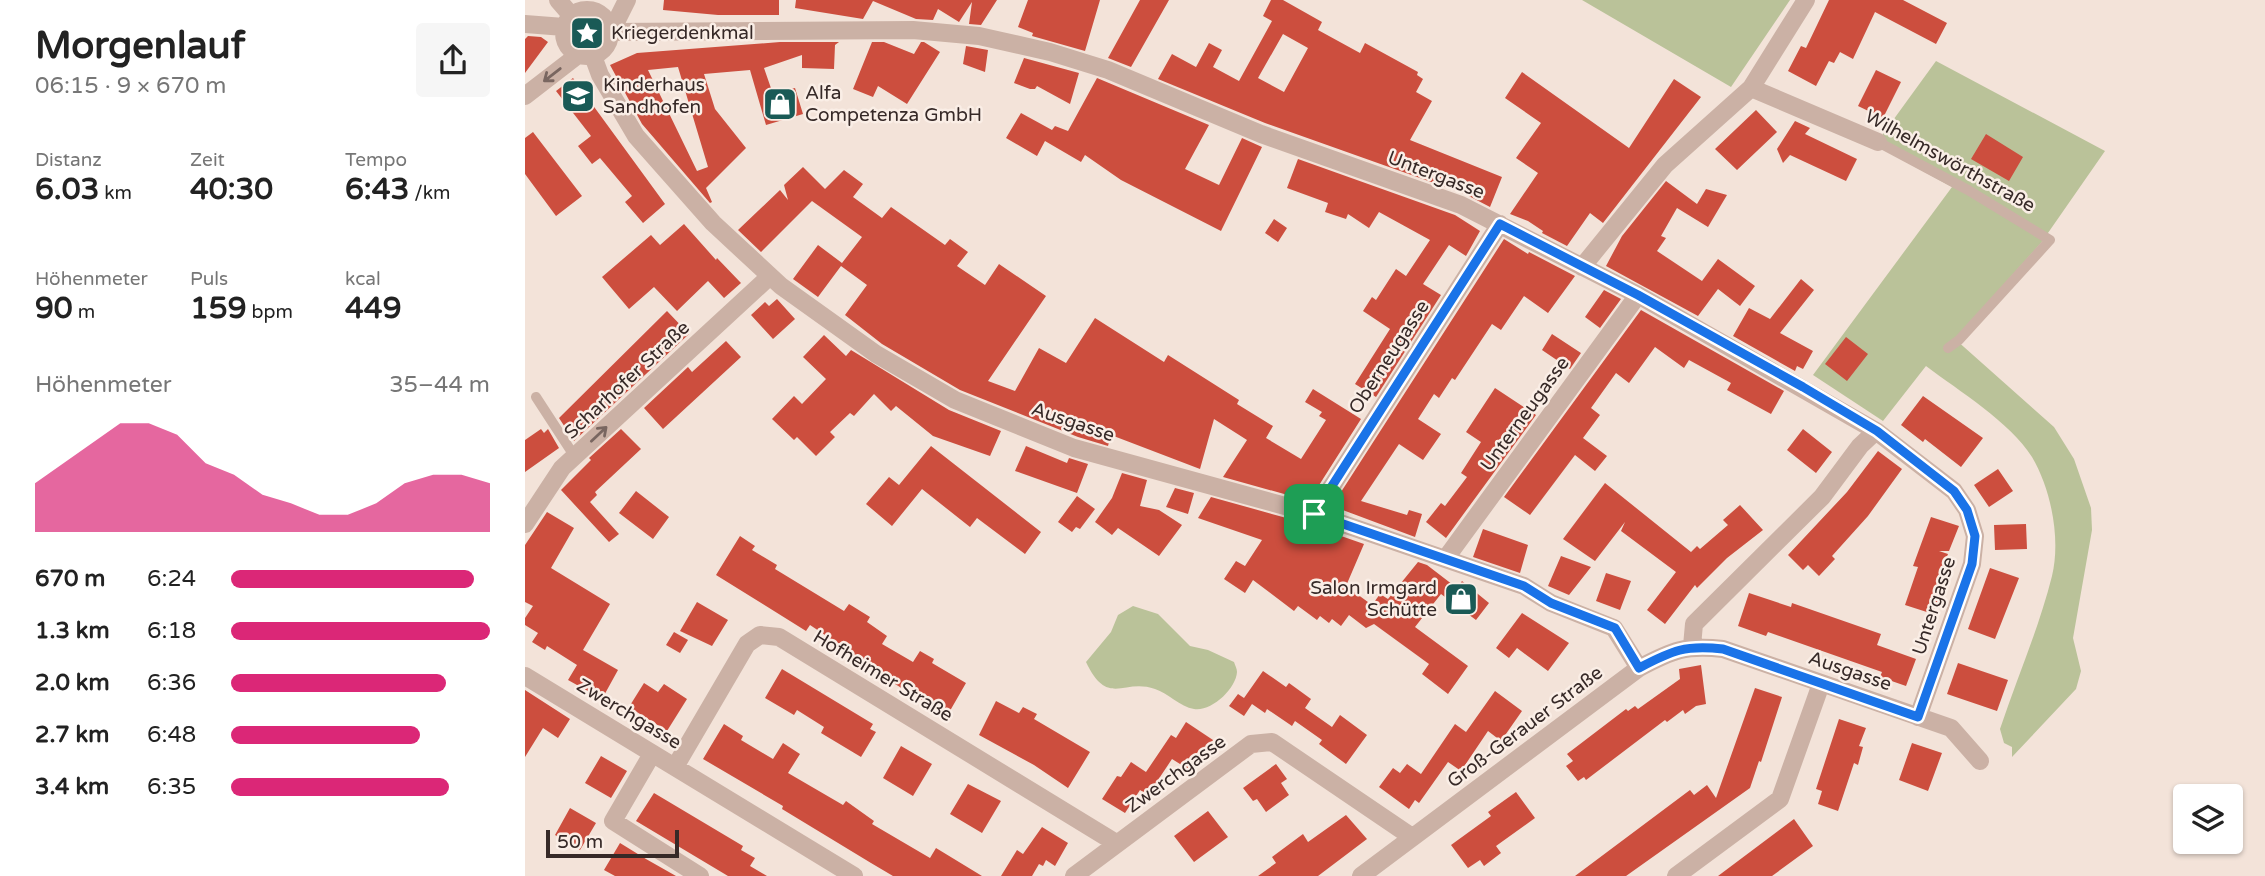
<!DOCTYPE html>
<html lang="de">
<meta charset="utf-8">
<style>
:root{--surface:#fff;--page:#f6f6f6;--text:#222;--muted:#767676;--accent:#db2777}
body{margin:0;font-family:"Varela Round",sans-serif;background:var(--page);color:var(--text);height:100vh;display:flex;flex-direction:column;font-size:26px;white-space:nowrap}
*{box-sizing:border-box;margin:0}
p{font-size:23px;color:var(--muted)}
.icon{flex:none;width:38px;height:38px;fill:none;stroke:currentColor;stroke-width:2;stroke-linecap:round;stroke-linejoin:round}
.map{position:relative;flex:1;overflow:hidden}
.drawer{display:flex;flex-direction:column;background:var(--surface);width:525px}
.drawer>*{flex:none}
.fabs{position:absolute;left:1648px;top:784px;display:grid;gap:14px}
.fabs a{display:grid;place-items:center;width:70px;height:70px;border-radius:7px;background:var(--surface);box-shadow:0 2px 5px #0004;font-size:35px}
.scale{position:absolute;left:21px;bottom:18px;width:133px;box-sizing:border-box;padding-left:7px;border:4px solid #362927;border-top:0;font-size:19px;line-height:24px;white-space:nowrap;color:#362927;-webkit-text-stroke:5px #faeee6;paint-order:stroke}
.pin{position:absolute;display:grid;place-items:center;width:60px;height:60px;color:#fff;margin:-30px;border-radius:14px;box-shadow:0 4px 10px #0006}
.round{display:grid;place-items:center;flex:none;width:74px;height:74px;border-radius:7px;background:var(--page)}
.head{display:flex;align-items:center;justify-content:space-between;height:119px;padding:0 35px}
h1{font-size:38px;font-weight:700;line-height:52px}
.metrics{display:grid;grid-template-columns:repeat(3,1fr);gap:10px;height:119px;padding:7px 35px}
.metrics div{display:grid;align-content:center}
.metrics b{font-size:30px;font-weight:700}
.metrics small{font-size:19px;font-weight:400}
.metrics p{font-size:19px}
.chart{height:196px;padding:14px 35px}
.chart p{display:flex;justify-content:space-between}
.chart svg{width:100%;height:126px;margin-top:7px;fill:var(--accent);opacity:.7}
ul{padding:0 35px;list-style:none;font-size:23px}
li{display:grid;grid-template-columns:112px 84px 1fr;align-items:center;height:52px}
li i{height:18px;border-radius:9px;background:var(--accent)}
main{display:flex;flex:1;min-height:0}
.map>svg:first-child{display:block}
.green{fill:#bac299}
.building{fill:#cc4e3e;fill-rule:evenodd}
.lines{fill:none;stroke-linecap:round;stroke-linejoin:round}
.service{stroke:#cbb1a5;stroke-width:10}
.minor{stroke:#cbb1a5;stroke-width:18}
.oneway{stroke:#796660}
.route-casing{stroke:#fff;stroke-width:14}
.route{stroke:#1a73e8;stroke-width:9}
.labels{text-anchor:middle;dominant-baseline:central;stroke-width:5;stroke-linejoin:round;paint-order:stroke}
.poi-label{font-size:19px;fill:#362927;stroke:#faeee6;text-anchor:start}
.street-label{font-size:19px;fill:#362927;stroke:#faeee6}
</style>
<main>
<section class="drawer">
<div class="head"><div><h1>Morgenlauf</h1><p>06:15 · 9 × 670 m</p></div><a class="round"><svg class="icon" aria-label="share" viewBox="0 0 24 24"><path d="M12 15V3M7 8l5-5 5 5M5 13v7h14v-7"/></svg></a></div>
<div class="metrics">
<div><p>Distanz</p><b>6.03<small> km</small></b></div>
<div><p>Zeit</p><b>40:30</b></div>
<div><p>Tempo</p><b>6:43<small> /km</small></b></div>
</div>
<div class="metrics">
<div><p>Höhenmeter</p><b>90<small> m</small></b></div>
<div><p>Puls</p><b>159<small> bpm</small></b></div>
<div><p>kcal</p><b>449</b></div>
</div>
<div class="chart"><p><span>Höhenmeter</span>35–44 m</p>
<svg viewBox="0 0 160 44" preserveAspectRatio="none"><path d="M0 44V27L10 20L20 13L30 6L40 6L50 10L60 20L70 24L80 31L90 34L100 38L110 38L120 34L130 27L140 24L150 24L160 27V44z"/></svg>
</div>
<ul>
<li><b>670 m</b>6:24<i style="width:94%"></i></li>
<li><b>1.3 km</b>6:18<i style="width:100%"></i></li>
<li><b>2.0 km</b>6:36<i style="width:83%"></i></li>
<li><b>2.7 km</b>6:48<i style="width:73%"></i></li>
<li><b>3.4 km</b>6:35<i style="width:84%"></i></li>
</ul>
</section>
<div class="map">
<svg width="1740" height="876" viewBox="0 0 1740 876">
<rect width="100%" height="100%" fill="#f3e3d9"/>
<path class="green" d="M1057 0H1265L1206 87Z
M1411 61 1580 151 1516 243 1430 339 1529 427 1549 459 1566 508 1567 530 1548 638 1556 671 1551 689 1487 757V747L1479 743 1475 729C1492 678 1514 628 1527 576 1536 539 1526 489 1507 457 1485 422 1434 391 1401 366L1358 421 1288 375 1427 187 1350 145Z
M608 606 633 614 665 646 683 650 709 662C710 665 712 669 712 672 711 689 686 712 669 709 655 707 643 693 630 689 598 678 583 708 561 662L586 632 593 615Z"/>
<path class="building" d="M139 0H254V15H193L138 10Z
M271 0H472L456 25 444 24 447 2 434 22 413 9 408 20 391 19 348 1 338 19 270 8Z
M503 0H575L560 51 507 36 508 33 493 27Z
M615 0H644L606 67 583 58Z
M746 0H758L797 22 793 30 835 53 840 43 893 72 892 75 898 79 891 92 907 101 885 140 977 177 965 207 940 194 740 123 633 79 647 54 671 67 684 43 697 50 688 67 714 81 747 21 738 16ZM758 34 783 48 759 92 733 78Z
M1304 0H1378L1422 23 1411 44 1350 12 1328 59 1315 52 1309 63 1304 61 1291 86 1263 71 1276 46 1281 48Z
M3 36 16 37 23 42 0 73V39Z
M255 42H314L310 45 309 69 277 68V55L239 68 248 94 270 88 278 114 241 125 225 70 179 74 190 109 221 148 181 188 187 202 185 203 117 124 85 65 112 53ZM153 67 183 167 172 171 123 70Z
M347 42H359L389 54 396 42H399L415 52 382 104 353 86 348 97 328 89Z
M441 46 463 50 460 72 438 64Z
M499 58 554 73 545 104 512 86 510 89H505L489 83Z
M1351 70 1376 82 1358 118 1333 106Z
M997 72 1104 148 1149 79 1176 97 1078 223 1065 213 1042 246 1017 233 1018 231 1003 221 985 214 1013 173 991 158 1016 123 980 98Z
M48 78 140 204 118 223 100 202 107 196 75 158 67 164 53 146 66 136 31 91Z
M572 78 684 125 660 169 694 185 717 138 737 147 696 231 596 180 560 155 556 162 520 141 512 156 481 138 496 113 527 130 530 126 543 131Z
M1231 110 1252 132 1212 170 1190 149Z
M1270 121 1285 128 1280 134 1332 159 1321 181 1265 155 1258 163 1252 149Z
M8 132 57 196 31 216 0 174V138Z
M1461 134 1498 157 1484 181 1446 159Z
M773 159 930 215 955 231 941 256 924 245 898 284 916 295 851 397 830 384 865 329 838 311 847 297 851 300 871 269 881 276 905 240 854 212 844 228 823 214 821 219 800 212 803 203 762 188Z
M278 167 300 189 319 170 338 184 328 197 357 218 366 207 420 245 425 239 443 252 432 266 460 285 474 264 521 296 463 381 490 391 514 348 541 363 570 318 639 362 643 355 714 400 712 404 748 426 741 438 776 459 801 420 794 416 797 412 780 402 788 389 836 419 784 501 698 477 722 440 689 419 675 469 586 435 583 446 553 437 435 390 357 344 320 315 342 285 316 266 293 297 268 279 293 245 317 263 337 237 287 201 236 252 213 230 255 190 263 200 259 185Z
M1141 181 1172 204 1181 189 1202 195 1183 227 1152 208 1136 236 1141 238 1132 251 1177 281 1193 259 1230 286 1215 306 1193 289 1173 316 1081 266 1097 236Z
M749 219 762 228 753 242 740 233Z
M159 224 191 260 192 258 216 283 199 298 183 281 152 311 129 287 104 309 77 277 126 235 135 245Z
M979 239 1003 254 1004 252 1050 276 1023 313 999 296 976 330 967 324 930 380 927 378 914 398 909 394 893 419 916 434 898 460 874 444 836 501 882 515 884 510 897 514 890 537 807 506Z
M1276 279 1289 290 1255 333 1288 351 1278 369 1272 366 1270 371 1208 336 1224 308 1245 319Z
M1079 290 1096 299 1075 328 1060 317Z
M252 299 270 319 248 339 226 315 240 302 244 306Z
M1116 310 1259 391 1246 414 1202 390 1206 383 1164 360 1159 368 1130 347 1104 383 1091 373 1066 408 1075 415 1058 438 1082 456 1070 471 1050 455 1005 515 979 497Z
M142 311 164 334 49 441 34 418Z
M1027 334 1056 353 1045 369 1017 350Z
M299 335 321 356 326 350 424 410 476 431 465 456 408 436 371 406 366 411 349 394 329 416 325 413 305 432 310 437 291 456 272 437 269 440 247 419 269 396 277 404 301 379 278 357Z
M1321 337 1343 354 1322 381 1300 364Z
M201 341 216 357 138 429 119 408 163 367 167 372Z
M970 388 1011 415 921 538 901 522 916 503 920 506 942 477 936 473 956 442 941 432Z
M1398 396 1458 438 1436 467 1400 439 1398 442 1376 425Z
M16 429 19 433 23 429 34 448 0 472V440Z
M96 429 116 449 70 492 72 495 65 502 94 534 84 542 36 490 66 460 64 458Z
M1278 429 1307 452 1291 473 1262 450Z
M406 446 516 532 500 554 452 518 445 527 397 489 367 526 341 504 364 477 374 485Z
M501 446 542 463 544 458 563 464 552 493 490 471Z
M1353 451 1377 469 1343 516 1307 556 1310 559 1294 576 1283 565 1278 570 1263 555 1322 492Z
M1473 469 1488 491 1464 507 1449 485Z
M597 473 622 480 615 506 634 510 657 525 634 556 593 528 587 535 570 522 587 498Z
M1080 483 1166 552 1172 546 1175 549 1203 525 1198 520 1215 505 1238 530 1202 558 1172 588 1170 585 1140 624 1122 610 1151 572 1096 531 1100 522 1070 561 1038 539Z
M650 488 669 493 663 514 641 507Z
M111 491 144 517 128 539 94 513Z
M552 496 570 509 555 529 551 527 547 532 533 522Z
M686 497 776 522 839 544 821 586 847 605 855 594 863 599 893 562 902 565 932 588 937 581 964 603 951 620 916 594 890 627 943 666 923 694 897 674 904 664 849 624 841 628 824 615 816 626 807 619 804 623 795 616 792 620 773 606 769 611 728 580 720 593 699 579 711 561 720 566 737 540 673 518Z
M22 512 49 528 26 568 85 604 58 650 93 670 77 699 43 680 52 665 22 646 20 650 7 642 13 633 0 625V618L8 606 0 602V545Z
M1406 517 1434 526 1424 551H1414L1423 554 1408 595 1414 597 1408 614 1380 605 1393 567 1388 566Z
M1501 524 1502 549 1470 550 1469 525Z
M958 529 1003 545 995 573 948 557Z
M215 536 230 546 227 550 252 565 250 569 319 611 324 604 345 617 342 622 362 636 357 644 388 662 395 651 409 659 407 663 441 683 422 716 310 647 312 643 285 625 281 631 191 575Z
M1036 556 1066 567 1044 595 1023 586Z
M1465 568 1494 578 1470 639 1443 629Z
M1081 573 1106 581 1095 610 1071 601Z
M1224 593 1266 607 1267 603 1356 634 1352 645 1391 659 1381 686 1355 677 1357 672 1243 632 1241 636 1213 626Z
M172 602 203 620 187 646 155 631Z
M997 613 1044 643 1023 671 992 648 984 658 971 648Z
M149 632 163 640 155 653 141 645Z
M1433 663 1483 680 1472 711 1422 694Z
M1176 665 1181 704 1171 706 1160 714 1158 710 1142 722 1140 720 1061 780 1059 777 1053 781 1041 766 1048 761 1042 754 1101 709 1103 711 1110 706 1113 709 1155 679 1154 669Z
M257 669 348 724 345 729 351 732 336 757 296 733 299 727 272 710 269 715 240 698Z
M738 671 761 687 764 683 786 699 780 708 807 727 815 715 842 735 821 764 794 744 797 740 770 721 767 726 742 709 740 713 727 704 719 716 704 706 713 694 719 698Z
M119 683 133 692 139 684 162 699 142 731 104 707Z
M1230 688 1257 697 1236 762 1234 761 1225 788 1101 876H1050L1165 790 1169 795 1182 785 1191 798Z
M0 690 45 719 33 738 18 728 0 757Z
M970 691 997 711 976 741 963 731 936 771 923 762 894 803 890 800 884 809 854 787 868 768 875 773 882 764 896 774 930 724 941 732Z
M471 701 494 713 498 707 512 714 509 719 565 752 543 788 509 765 454 735Z
M1314 719 1341 728 1334 746 1338 747 1333 765 1329 763 1313 811 1293 804 1297 791 1291 789Z
M661 722 688 740 678 755 673 752 663 769 647 759 623 795 615 790 600 813 577 799 592 776 596 777 606 762 621 772 646 735 651 738Z
M199 724 218 736 216 740 248 759 258 743 275 754 263 773 318 805 321 801 349 821 347 824 405 858 411 848 457 876H368L346 863 257 809 258 806 178 759Z
M1387 743 1417 753 1403 791 1374 780Z
M376 746 407 764 388 796 358 778Z
M76 756 102 771 86 798 60 783Z
M751 764 762 779 756 783 764 795 741 812 732 799 728 801 718 788Z
M443 784 476 801 457 833 425 814Z
M991 792 1010 818 971 846 976 853 959 866 955 860 943 868 926 845 966 816 963 812Z
M129 793 218 846 216 850 230 858 225 866 242 876H203L111 821Z
M45 808 71 823 55 850 30 835Z
M683 811 703 837 669 862 649 836Z
M821 815 842 839 793 876H733L751 863 747 857 778 834 783 842Z
M1269 819 1288 846 1247 876H1193Z
M517 827 543 843 530 866 521 860 518 866 514 864 507 876H476L492 850 498 854Z
M95 843 121 859 151 876H90L79 870Z"/>
<g class="lines">
<path class="service" d="M1353 142 1443 190 1525 240 1434 340 1423 348
M11 397 50 457"/>
<path class="minor" d="M33 0 46 15
M102 0 86 32 388 30 454 36 525 52 583 70 736 134 936 205 1113 295 1351 431 1429 491 1442 510 1450 536 1447 564 1393 717
M39 33a23 23 0 1 1 46 0a23 23 0 1 1-46 0Z
M0 24 39 27
M68 56 75 75 111 136 188 223 256 286 351 354 430 400 549 448 789 514 999 586 1026 603 1089 628 1114 668
M1226 88 1353 142
M0 96 53 55
M1057 267 1140 165 1226 88 1281 0
M789 514 975 224
M0 524 37 468 244 277
M921 558 1113 295
M1167 646 1169 624 1297 497 1335 446 1351 431
M0 676 329 876
M127 754 88 821 175 876
M150 767 222 644 235 635 254 637 591 843
M549 876 726 744 747 742 887 837
M836 876 1114 668C1148 650 1160 645 1198 649L1426 728 1455 761
M1151 876 1255 799 1296 684"/>
</g>
<defs><path id="oneway-shaft" d="M-6 0H5M1.5-3L5.5 0L1.5 3" fill="none" stroke-width="1.6" stroke-linecap="round" stroke-linejoin="round" transform="scale(1.75)"/></defs>
<g class="oneway">
<use href="#oneway-shaft" transform="translate(27 75) rotate(142)"/>
<use href="#oneway-shaft" transform="translate(74 434) rotate(-43)"/>
</g>
<g class="lines">
<g class="route-casing">
<path id="route" d="M975 224 1113 295 1278 387 1352 431 1429 491 1442 510 1450 536 1447 564 1393 717 1198 649C1160 645 1148 650 1114 668L1090 628 1026 603 999 586 789 514Z"/>
</g>
<use href="#route" class="route"/>
</g>
<defs>
<g id="sight-square" transform="scale(1.75)"><rect x="-9" y="-9" width="18" height="18" rx="4" fill="#1a5a56" stroke="#faeee6"/><path d="M0-6L1.8-2.2L6-1.7L2.9 1.2L3.7 5.4L0 3.3L-3.7 5.4L-2.9 1.2L-6-1.7L-1.8-2.2Z" fill="#fff"/></g>
<g id="school-square" transform="scale(1.75)"><rect x="-9" y="-9" width="18" height="18" rx="4" fill="#1a5a56" stroke="#faeee6"/><path d="M0-5L7-2L0 1L-7-2ZM-4 1L0 2.5L4 1V4Q0 6-4 4Z" fill="#fff"/></g>
<g id="shop-square" transform="scale(1.75)"><rect x="-9" y="-9" width="18" height="18" rx="4" fill="#1a5a56" stroke="#faeee6"/><path d="M-5-2.5h2.3a2.7 3.5 0 0 1 5.4 0H5L5.5 6h-11ZM-1.5-2.5h3a1.5 2.3 0 0 0-3 0Z" fill="#fff"/></g>
</defs>
<g fill-rule="evenodd">
<use href="#sight-square" x="62" y="33"/>
<use href="#school-square" x="53" y="96"/>
<use href="#shop-square" x="255" y="104"/>
<use href="#shop-square" x="936" y="599"/>
</g>
<g class="labels">
<g class="poi-label">
<text x="86" y="33">Kriegerdenkmal</text>
<text x="78" y="85">Kinderhaus<tspan x="78" dy="22">Sandhofen</tspan></text>
<text x="280" y="93">Alfa<tspan x="280" dy="22">Competenza GmbH</tspan></text>
<text x="912" y="588" text-anchor="end">Salon Irmgard<tspan x="912" dy="22">Schütte</tspan></text>
</g>
<g class="street-label">
<text transform="translate(1425 161) rotate(29)">Wilhelmswörthstraße</text>
<text transform="translate(911 175) rotate(21)">Untergasse</text>
<text transform="translate(864 357) rotate(-57)">Oberneugasse</text>
<text transform="translate(102 380) rotate(-43)">Scharhofer Straße</text>
<text transform="translate(1000 414) rotate(-54)">Unterneugasse</text>
<text transform="translate(548 422) rotate(19)">Ausgasse</text>
<text transform="translate(1409 606) rotate(-72)">Untergasse</text>
<text transform="translate(1325 671) rotate(19)">Ausgasse</text>
<text transform="translate(358 676) rotate(31)">Hofheimer Straße</text>
<text transform="translate(104 714) rotate(31)">Zwerchgasse</text>
<text transform="translate(1000 727) rotate(-37)">Groß-Gerauer Straße</text>
<text transform="translate(651 774) rotate(-36)">Zwerchgasse</text>
</g>
</g>
</svg>
<div class="fabs">
<a><svg class="icon" aria-label="layers" viewBox="0 0 24 24"><path d="M12 4l9 5-9 5-9-5zM3 14l9 5 9-5"/></svg></a>
</div>
<div class="scale">50 m</div>
<div class="pin" style="left:789px;top:514px;background:#1e9e55"><svg class="icon" aria-label="arrive" viewBox="0 0 24 24"><path d="M6 21V4h12l-3 4 3 4H6"/></svg></div>
</div>
</main>
